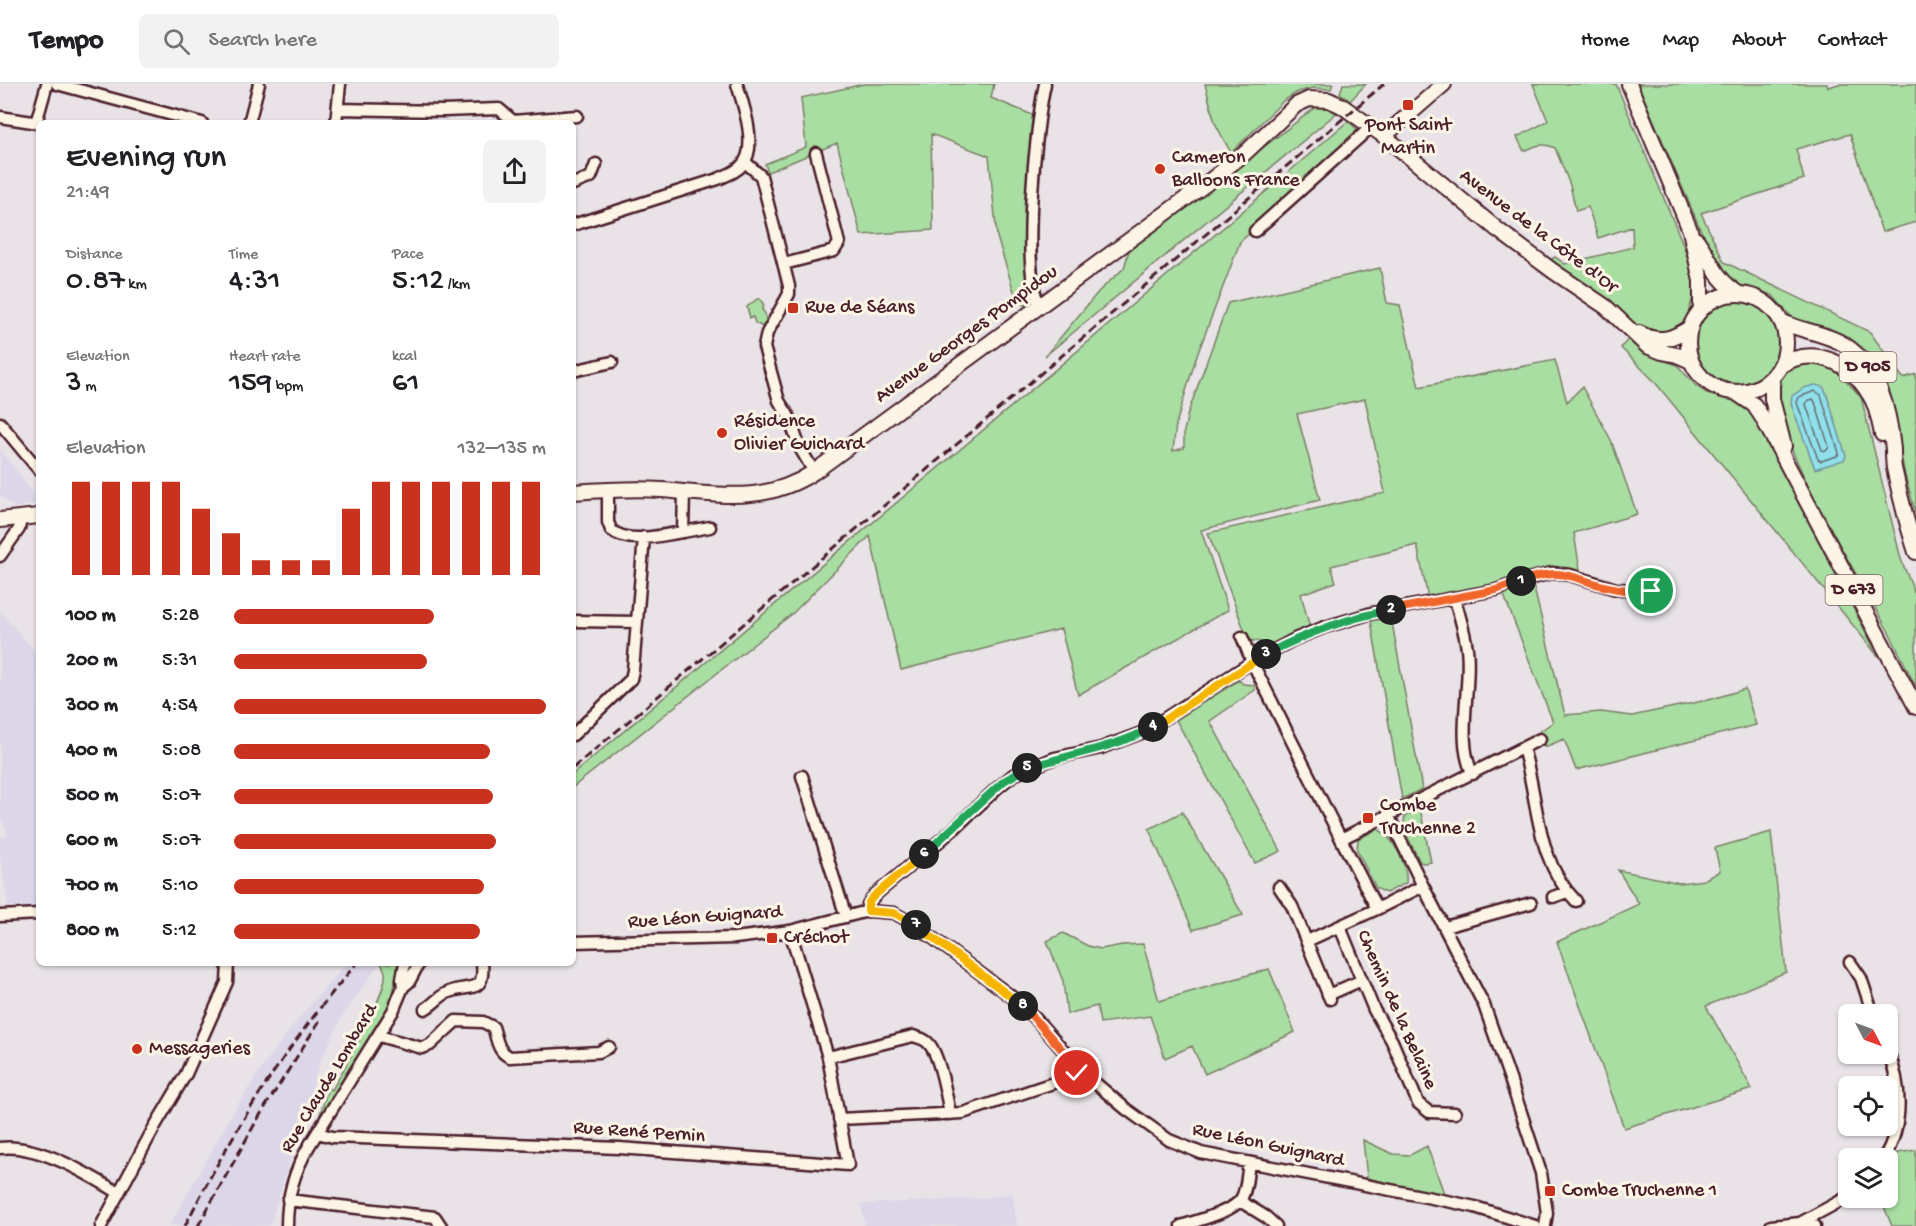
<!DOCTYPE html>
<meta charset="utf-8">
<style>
:root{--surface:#fff;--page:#f2f2f2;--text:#202124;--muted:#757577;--line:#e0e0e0;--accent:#c8321e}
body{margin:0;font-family:"Gochi Hand",sans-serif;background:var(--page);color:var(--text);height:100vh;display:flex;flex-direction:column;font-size:22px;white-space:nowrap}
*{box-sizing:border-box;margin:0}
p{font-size:20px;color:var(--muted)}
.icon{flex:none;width:33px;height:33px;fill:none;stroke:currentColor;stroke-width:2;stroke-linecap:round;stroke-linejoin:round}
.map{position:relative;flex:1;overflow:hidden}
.panel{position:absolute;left:36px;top:36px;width:540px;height:846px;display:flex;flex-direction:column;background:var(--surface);border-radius:9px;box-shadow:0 2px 4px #0004}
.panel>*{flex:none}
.needle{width:39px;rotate:131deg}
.buttons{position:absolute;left:1838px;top:920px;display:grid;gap:12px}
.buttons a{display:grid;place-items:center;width:60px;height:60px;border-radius:9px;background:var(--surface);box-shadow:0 2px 4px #0004;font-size:30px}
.pin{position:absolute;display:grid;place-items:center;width:51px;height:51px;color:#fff;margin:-26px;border:3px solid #fff;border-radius:50%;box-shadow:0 2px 6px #0007}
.km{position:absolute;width:30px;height:30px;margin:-15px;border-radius:50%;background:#222;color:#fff;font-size:16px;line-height:30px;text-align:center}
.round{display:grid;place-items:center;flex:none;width:63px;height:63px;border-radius:9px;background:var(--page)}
.overview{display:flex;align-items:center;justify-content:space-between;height:102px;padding:0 30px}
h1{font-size:33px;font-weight:600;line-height:45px}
.metrics{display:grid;grid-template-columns:repeat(3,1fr);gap:9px;height:102px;padding:6px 30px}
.metrics div{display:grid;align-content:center}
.metrics b{font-size:30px;font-weight:600}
.metrics small{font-size:16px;font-weight:400}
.metrics p{font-size:16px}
.chart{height:168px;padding:12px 30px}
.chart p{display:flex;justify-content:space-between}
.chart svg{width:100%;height:108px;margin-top:6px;stroke:var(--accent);stroke-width:6}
ul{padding:0 30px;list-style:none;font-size:20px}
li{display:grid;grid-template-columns:96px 72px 1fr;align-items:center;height:45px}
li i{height:15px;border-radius:8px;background:var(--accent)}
header{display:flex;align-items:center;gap:36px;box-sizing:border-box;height:84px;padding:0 30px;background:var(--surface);border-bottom:2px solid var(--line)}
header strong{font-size:28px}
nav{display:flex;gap:33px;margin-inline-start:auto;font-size:21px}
.search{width:420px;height:54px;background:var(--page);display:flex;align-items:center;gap:15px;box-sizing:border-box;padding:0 21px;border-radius:9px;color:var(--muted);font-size:22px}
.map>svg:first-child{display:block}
.built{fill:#dcd7e8}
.green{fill:#a8dea1;stroke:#797e66;stroke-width:1.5}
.water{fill:#8fe0ea;stroke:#73939e;stroke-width:1.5}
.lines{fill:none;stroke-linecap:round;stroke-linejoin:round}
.shore{stroke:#666c77;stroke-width:1.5}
.minor-casing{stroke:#4a1f2b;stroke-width:15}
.major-casing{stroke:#4a1f2b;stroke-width:18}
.minor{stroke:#fcf5e5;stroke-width:10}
.major{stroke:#fcf5e5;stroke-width:14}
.rail{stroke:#4a1f2b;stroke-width:3;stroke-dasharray:9 4.5;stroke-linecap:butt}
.split-1-casing{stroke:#fff;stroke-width:12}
.split-2-casing{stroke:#fff;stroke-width:12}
.split-3-casing{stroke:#fff;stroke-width:12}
.split-4-casing{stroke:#fff;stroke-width:12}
.split-5-casing{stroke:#fff;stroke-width:12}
.split-6-casing{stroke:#fff;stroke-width:12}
.split-7-casing{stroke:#fff;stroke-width:12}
.split-8-casing{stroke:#fff;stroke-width:12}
.split-9-casing{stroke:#fff;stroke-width:12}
.split-1{stroke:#f0652b;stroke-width:8}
.split-2{stroke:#f0652b;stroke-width:8}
.split-3{stroke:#22a559;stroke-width:8}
.split-4{stroke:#f5b400;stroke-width:8}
.split-5{stroke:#22a559;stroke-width:8}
.split-6{stroke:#22a559;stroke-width:8}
.split-7{stroke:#f5b400;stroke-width:8}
.split-8{stroke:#f5b400;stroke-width:8}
.split-9{stroke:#f0652b;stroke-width:8}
.poi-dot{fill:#c8321e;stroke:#fcf5e5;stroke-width:2}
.labels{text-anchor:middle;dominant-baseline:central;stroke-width:6;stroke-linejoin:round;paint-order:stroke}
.shield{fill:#fcf5e5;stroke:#7f5f63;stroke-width:1.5}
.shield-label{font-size:18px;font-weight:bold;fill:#4a1f2b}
.poi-label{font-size:20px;fill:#4a1f2b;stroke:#fcf5e5;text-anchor:start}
.street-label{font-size:20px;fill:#4a1f2b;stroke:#fcf5e5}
</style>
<header>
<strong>Tempo</strong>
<div class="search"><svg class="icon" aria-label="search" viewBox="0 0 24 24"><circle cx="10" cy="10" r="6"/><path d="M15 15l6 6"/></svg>Search here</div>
<nav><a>Home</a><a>Map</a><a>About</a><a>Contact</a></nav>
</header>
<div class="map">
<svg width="1916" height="1142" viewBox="0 0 1916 1142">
<rect width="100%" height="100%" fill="#e9e3e7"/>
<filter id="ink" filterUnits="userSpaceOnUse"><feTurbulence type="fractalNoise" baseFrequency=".0167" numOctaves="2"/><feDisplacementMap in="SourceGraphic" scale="12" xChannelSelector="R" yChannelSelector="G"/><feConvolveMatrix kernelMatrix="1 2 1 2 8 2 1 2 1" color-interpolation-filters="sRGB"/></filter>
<g filter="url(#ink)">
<path class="built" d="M0 365 39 416V419L16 424 0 412Z
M0 527 39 572V825L19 822 8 823 0 772V753L8 752 0 732Z
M347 879H380L342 933 319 981 270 1142H169L233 1028 265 979 301 931Z
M1013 1109 1017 1142H865L861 1120 982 1114Z"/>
<path class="green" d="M864 0H994L991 14 1035 32 1029 191 1032 215 1024 221 1017 217 997 153 989 72 931 50 933 146 861 151 837 59 768 88 765 80 806 63 801 14Z
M1205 0H1333L1331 5 1312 4 1298 8 1283 17 1231 69 1215 39Z
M1343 0H1366L1350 17 1340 9Z
M1533 0H1616L1683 160 1691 186 1695 207 1687 233 1677 244 1660 250 1638 243 1550 176 1555 173 1565 180 1633 163 1632 143 1598 154 1588 123 1576 127 1570 101 1555 64C1543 58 1535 62 1524 67L1517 53 1548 37Z
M1638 0H1827L1828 3 1839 0H1916V138L1882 148 1850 50 1796 65 1804 95 1701 129 1724 178 1870 248 1903 294 1916 290V431L1905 391 1886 301 1877 282 1863 267 1829 244 1795 237 1772 211 1736 200 1722 190 1714 177Z
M1316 23 1334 25 1339 27 1045 272 1099 207 1124 184 1129 166Z
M1348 37 1360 48 1240 158 1196 274 1176 340 1173 367 1184 364V347L1188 329 1228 219 1380 184 1387 219 1400 221 1419 303 1555 276 1567 318 1582 303 1611 356 1637 430 1574 449 1581 492 1570 489 1428 514 1417 461 1331 482 1336 498 1301 510 1310 544 1269 564 1261 558 1248 556 1208 449 1385 409 1365 315 1297 330 1320 416 1201 446 1228 526 1078 611 1061 545 901 586 870 452 792 530 573 703V690C831 472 1092 258 1348 37Z
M757 215H760L764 221 762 226 765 229 766 237 763 243 755 239 753 233 750 234 747 223Z
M1696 259a41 41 0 1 1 82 0a41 41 0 1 1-82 0Z
M1628 255 1642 268 1677 281 1697 303 1710 311 1732 315 1745 323 1755 333 1766 350 1779 381 1878 572 1654 297 1621 264Z
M1813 278 1826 282 1841 291 1861 313 1901 475 1916 513V603L1890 550 1817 421 1790 362 1778 306 1782 301 1780 291 1795 283Z
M1532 496 1565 631 1601 628 1632 632 1712 615 1745 605 1756 641 1576 686 1564 655 1545 663 1539 648 1553 638 1503 509Z
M1391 533 1422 705 1402 715 1371 537Z
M1239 596 1243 600 1254 601 1255 606 1210 637 1281 767 1255 779 1176 636Z
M1420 724 1431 778 1424 779 1420 778 1403 744 1405 732Z
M1182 728 1243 831 1193 846 1149 745Z
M1378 745C1394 754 1408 781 1406 799L1386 809 1376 804 1357 766 1358 755Z
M1771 748 1786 888 1706 922 1752 1005 1624 1044 1557 858 1639 820 1618 786 1680 799 1704 796 1720 787 1715 764Z
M1063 849 1088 862 1101 865 1122 861 1143 860 1159 917 1269 885 1295 948 1205 990 1192 962 1165 974 1150 932 1100 939 1097 922 1067 930 1063 897 1047 857Z
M381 879H398L393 911 386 932 320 1038 318 1037 328 1004 332 1006C343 986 389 907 385 888 384 885 383 882 381 879Z
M1363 1056 1393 1070 1410 1071 1427 1062 1445 1112 1367 1094Z
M1916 1066V1142H1892L1880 1113H1887V1077L1893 1070Z"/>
<path class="water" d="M1815 301 1823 303 1826 308 1846 372 1844 376 1815 385 1791 320 1792 312 1804 304Z"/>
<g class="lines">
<path class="shore" d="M1815 307 1821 311 1839 369 1837 372 1821 377 1818 375 1797 319 1799 313Z
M1813 315 1815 318 1829 363 1826 367 1822 366 1806 321 1807 317Z"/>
<g class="minor-casing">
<path id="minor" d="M57 0 202 39
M338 25 442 27 499 25 513 37 577 32
M0 33 39 39
M36 39 47 0
M249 39 259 0
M336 39 340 0
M745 78 761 92 789 202V210L767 249 764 263 779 317 788 331 800 364 814 388
M573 100 591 93 596 80
M573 141 718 95C727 91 737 88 743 80 758 62 743 20 737 0
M1255 147 1371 43
M784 180 834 167 839 159 816 69
M1040 221C1020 191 1036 39 1045 0
M573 287 612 278
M0 339 39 386
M608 406V438L611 446C629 461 661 451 683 448L684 408
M683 448 710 443
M0 472 19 445 21 434
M1455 515C1459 531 1465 548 1467 565 1472 600 1455 658 1473 690
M573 537 637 538
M1242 553 1252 578 1341 755
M573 651 631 595 633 586 644 453
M1523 664C1539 716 1535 776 1576 817
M802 692 846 833
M1388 731 1423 802 1377 825 1341 755 1540 655
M1423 802 1484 921 1510 995 1541 1089 1547 1129 1545 1142
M1279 803 1292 822 1330 915
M1553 813 1567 808
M868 827V820L875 811 955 744 996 705 1013 691 1055 674 1101 664 1144 648 1252 578 1295 555 1325 543 1372 529 1496 506 1528 495 1552 489 1570 491 1616 505 1651 507
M0 832 39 830
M1340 843 1374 926 1392 957 1418 1019 1429 1028 1455 1029
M1445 843 1531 819
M790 847 828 973 913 952C920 954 925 955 930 961 940 974 947 1013 950 1030
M1307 857 1377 825
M573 858 735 854 790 847 868 827 894 829 914 840 1012 913 1035 934 1080 986 1126 1025 1169 1056 1201 1069 1452 1118 1475 1123 1535 1142
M1850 878 1861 894 1873 930
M403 903 409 898 419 879
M1328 911 1362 896
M425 925C434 920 440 911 449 908 471 900 485 910 482 879
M379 952 422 964 430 961 456 937 483 938 493 943C497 954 497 968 510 973L599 968 609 963
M839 1035 963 1029 1071 993 1080 986
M317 1049 333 1053 619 1064 848 1081 828 973
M0 1064C37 1059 88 1090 119 1109
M1884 1074C1904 1040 1902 1001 1887 965
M288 1116 435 1133 441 1142
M1240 1117 1266 1133 1276 1142
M1800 1139 1848 1113
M101 1142 155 1042 186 990 227 898 228 879
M287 1142C287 1112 294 1088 309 1062L393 927 403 903 402 895 405 879
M1181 1142C1195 1137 1233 1128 1241 1115 1247 1106 1247 1090 1249 1079
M1771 1142 1800 1139 1815 1142"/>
</g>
<g class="major-casing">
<path id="major" d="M1629 0 1690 146 1701 197V226
M1384 52 1444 0
M1697 156C1713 178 1714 194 1739 210
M1688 259a49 49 0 1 1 98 0a49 49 0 1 1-98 0Z
M1781 237C1802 248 1824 248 1845 261 1880 284 1889 327 1893 365 1893 371 1893 377 1894 384 1900 412 1907 440 1916 468
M1639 249C1659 260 1673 255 1691 243
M1780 282C1813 260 1851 279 1869 310 1877 321 1879 337 1882 350
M1772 293V315L1784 362
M1735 308 1754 321 1762 333 1916 623
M573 408C602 406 632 404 661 406 717 410 764 421 814 388L1207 99 1244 70 1296 21 1309 15 1329 16 1342 22 1384 52 1498 146 1553 187 1606 223 1647 262 1662 268 1677 271 1691 277
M0 436 39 432"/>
</g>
<use href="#minor" class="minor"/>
<use href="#major" class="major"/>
<path class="rail" d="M573 684 1384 0
M185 1142C234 1044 285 963 357 879
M198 1142 257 1036 320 936"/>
</g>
</g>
<g class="lines" filter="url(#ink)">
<g class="split-1-casing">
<path id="split-1" d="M1521 497C1567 481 1571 496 1613 504 1625 507 1639 506 1651 507"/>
</g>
<g class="split-2-casing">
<path id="split-2" d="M1391 526 1496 506 1521 497"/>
</g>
<g class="split-3-casing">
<path id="split-3" d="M1266 570C1305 550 1346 534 1391 526"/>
</g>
<g class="split-4-casing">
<path id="split-4" d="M1153 643 1266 570"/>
</g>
<g class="split-5-casing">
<path id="split-5" d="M1027 684C1068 670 1114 665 1153 643"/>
</g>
<g class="split-6-casing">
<path id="split-6" d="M924 770 1004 697 1027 684"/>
</g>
<g class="split-7-casing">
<path id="split-7" d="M916 841 894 829 868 827C867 819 870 816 875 811L924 770"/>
</g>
<g class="split-8-casing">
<path id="split-8" d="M916 841 1023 922"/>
</g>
<g class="split-9-casing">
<path id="split-9" d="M1023 922 1080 986 1077 989"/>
</g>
<use href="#split-1" class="split-1"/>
<use href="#split-2" class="split-2"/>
<use href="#split-3" class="split-3"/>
<use href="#split-4" class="split-4"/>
<use href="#split-5" class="split-5"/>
<use href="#split-6" class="split-6"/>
<use href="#split-7" class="split-7"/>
<use href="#split-8" class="split-8"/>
<use href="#split-9" class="split-9"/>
</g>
<g class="poi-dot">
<rect x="1402" y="15" width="12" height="12" rx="3"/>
<circle cx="1160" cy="85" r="6"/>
<rect x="787" y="218" width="12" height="12" rx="3"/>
<circle cx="722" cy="349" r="6"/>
<rect x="1362" y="728" width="12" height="12" rx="3"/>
<rect x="766" y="848" width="12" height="12" rx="3"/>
<circle cx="137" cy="965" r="6"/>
<rect x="1544" y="1101" width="12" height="12" rx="3"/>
</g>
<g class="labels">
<g class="shield">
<rect x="1839.5" y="268" width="57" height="30" rx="4.5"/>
<rect x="1825.5" y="491" width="57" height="30" rx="4.5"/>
</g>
<g class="shield-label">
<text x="1868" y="283">D 905</text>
<text x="1854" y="506">D 673</text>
</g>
<g class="poi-label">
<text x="1408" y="42" text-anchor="middle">Pont Saint<tspan x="1408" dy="23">Martin</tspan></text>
<text x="1172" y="74">Cameron<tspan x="1172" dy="23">Balloons France</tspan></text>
<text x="805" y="224">Rue de Séans</text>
<text x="734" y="338">Résidence<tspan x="734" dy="23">Olivier Guichard</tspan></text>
<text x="1380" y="722">Combe<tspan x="1380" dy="23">Truchenne 2</tspan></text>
<text x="784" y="854">Créchot</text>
<text x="149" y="965">Messageries</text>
<text x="1562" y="1107">Combe Truchenne 1</text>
</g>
<g class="street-label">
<text transform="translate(1538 148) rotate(37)">Avenue de la Côte d'Or</text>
<text transform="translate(967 251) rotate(-36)">Avenue Georges Pompidou</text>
<text transform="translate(705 834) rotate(-4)">Rue Léon Guignard</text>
<text transform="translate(1396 926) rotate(66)">Chemin de la Belaine</text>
<text transform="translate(330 995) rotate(-59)">Rue Claude Lombard</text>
<text transform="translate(639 1049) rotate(4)">Rue René Pernin</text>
<text transform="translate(1268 1062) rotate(12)">Rue Léon Guignard</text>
</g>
</g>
</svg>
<div class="buttons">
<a><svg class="needle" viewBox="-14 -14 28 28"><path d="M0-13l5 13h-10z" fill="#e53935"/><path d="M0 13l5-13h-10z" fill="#757577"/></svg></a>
<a><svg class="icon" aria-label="locate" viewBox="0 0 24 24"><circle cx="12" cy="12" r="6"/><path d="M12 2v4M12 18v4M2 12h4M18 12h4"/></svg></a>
<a><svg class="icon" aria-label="layers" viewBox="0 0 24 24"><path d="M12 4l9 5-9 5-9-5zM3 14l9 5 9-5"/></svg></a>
</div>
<div class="pin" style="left:1651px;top:507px;background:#1e9e55"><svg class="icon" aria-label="arrive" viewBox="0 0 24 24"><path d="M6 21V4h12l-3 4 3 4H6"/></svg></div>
<div class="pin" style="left:1077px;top:989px;background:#d93025"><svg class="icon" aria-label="check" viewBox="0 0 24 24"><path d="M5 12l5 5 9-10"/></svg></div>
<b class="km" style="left:1521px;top:497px">1</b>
<b class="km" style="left:1391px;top:526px">2</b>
<b class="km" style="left:1266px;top:570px">3</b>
<b class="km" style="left:1153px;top:643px">4</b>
<b class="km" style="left:1027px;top:684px">5</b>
<b class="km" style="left:924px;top:770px">6</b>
<b class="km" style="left:916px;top:841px">7</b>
<b class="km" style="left:1023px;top:922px">8</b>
<section class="panel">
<div class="overview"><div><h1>Evening run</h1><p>21:49</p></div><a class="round"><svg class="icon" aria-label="share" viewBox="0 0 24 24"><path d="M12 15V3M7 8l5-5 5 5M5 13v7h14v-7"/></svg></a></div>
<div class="metrics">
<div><p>Distance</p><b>0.87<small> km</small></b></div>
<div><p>Time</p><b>4:31</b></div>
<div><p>Pace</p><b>5:12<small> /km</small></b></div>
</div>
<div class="metrics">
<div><p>Elevation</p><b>3<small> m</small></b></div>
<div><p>Heart rate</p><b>159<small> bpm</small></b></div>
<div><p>kcal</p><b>61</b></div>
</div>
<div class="chart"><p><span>Elevation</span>132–135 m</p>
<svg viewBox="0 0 160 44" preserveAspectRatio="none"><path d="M5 44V6M15 44V6M25 44V6M35 44V6M45 44V17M55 44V27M65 44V38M75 44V38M85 44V38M95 44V17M105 44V6M115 44V6M125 44V6M135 44V6M145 44V6M155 44V6"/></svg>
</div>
<ul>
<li><b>100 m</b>5:28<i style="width:64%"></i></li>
<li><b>200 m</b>5:31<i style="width:62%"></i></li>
<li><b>300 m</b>4:54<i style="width:100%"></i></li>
<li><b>400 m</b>5:08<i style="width:82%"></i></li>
<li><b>500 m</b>5:07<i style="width:83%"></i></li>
<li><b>600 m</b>5:07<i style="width:84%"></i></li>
<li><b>700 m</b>5:10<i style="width:80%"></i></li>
<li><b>800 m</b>5:12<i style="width:79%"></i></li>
</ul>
</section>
</div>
